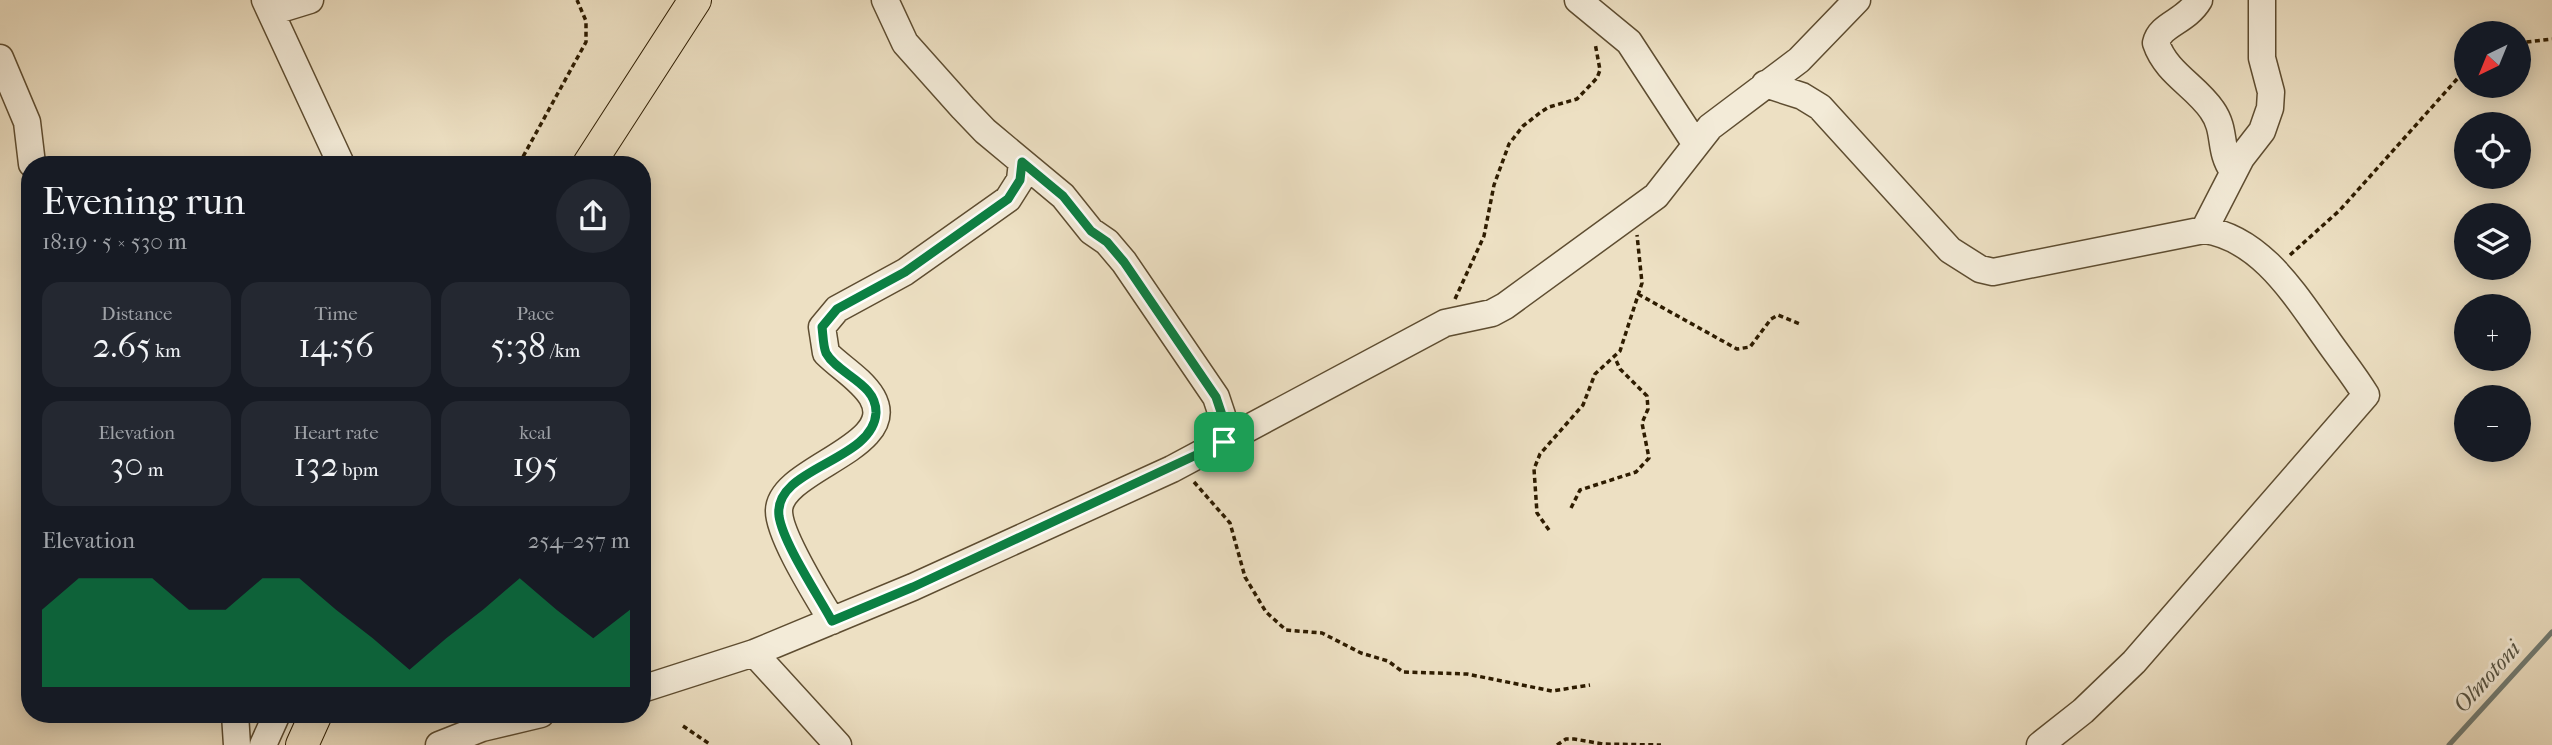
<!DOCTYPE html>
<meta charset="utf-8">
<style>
:root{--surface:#171b24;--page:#242831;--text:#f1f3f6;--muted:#9ea1a6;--accent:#0b8043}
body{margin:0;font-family:"IM FELL French Canon",serif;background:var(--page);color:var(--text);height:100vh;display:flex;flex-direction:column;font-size:26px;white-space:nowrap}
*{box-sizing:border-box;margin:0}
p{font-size:23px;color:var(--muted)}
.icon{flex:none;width:38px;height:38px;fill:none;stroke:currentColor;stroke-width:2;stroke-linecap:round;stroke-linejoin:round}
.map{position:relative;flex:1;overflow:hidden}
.sheet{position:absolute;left:21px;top:156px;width:630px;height:567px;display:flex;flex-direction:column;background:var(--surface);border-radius:28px;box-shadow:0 4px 18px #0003}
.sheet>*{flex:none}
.needle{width:46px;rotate:223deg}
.fabs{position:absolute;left:2454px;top:21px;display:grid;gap:14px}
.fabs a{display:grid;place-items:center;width:77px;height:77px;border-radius:50%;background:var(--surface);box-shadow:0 4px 18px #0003;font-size:35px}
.pin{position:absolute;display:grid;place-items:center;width:60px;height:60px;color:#fff;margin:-30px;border-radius:14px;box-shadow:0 4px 10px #0006}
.round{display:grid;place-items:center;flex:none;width:74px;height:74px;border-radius:37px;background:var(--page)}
.head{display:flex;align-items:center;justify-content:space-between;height:119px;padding:0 21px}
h1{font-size:38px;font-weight:600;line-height:52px}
.stats{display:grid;grid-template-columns:repeat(3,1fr);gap:10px;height:119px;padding:7px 21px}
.stats div{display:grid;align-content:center;border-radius:18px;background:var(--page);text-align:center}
.stats b{font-size:35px;font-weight:600}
.stats small{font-size:19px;font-weight:400}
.stats p{font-size:19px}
.chart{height:196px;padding:14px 21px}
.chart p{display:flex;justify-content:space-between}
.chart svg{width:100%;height:126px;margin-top:7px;fill:var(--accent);opacity:.7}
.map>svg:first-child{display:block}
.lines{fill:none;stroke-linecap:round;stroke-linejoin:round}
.stream{stroke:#717b73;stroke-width:5}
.minor-casing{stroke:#5e4d31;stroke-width:29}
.major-casing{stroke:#2e1c00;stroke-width:34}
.path{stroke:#2e1c00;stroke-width:3.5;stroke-dasharray:5 3.5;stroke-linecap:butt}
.minor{stroke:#f3ebd8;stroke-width:26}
.major{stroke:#ede0c3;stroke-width:32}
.route-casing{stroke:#fff;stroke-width:14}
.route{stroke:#0b8043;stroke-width:9}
.labels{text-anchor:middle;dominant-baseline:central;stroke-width:6;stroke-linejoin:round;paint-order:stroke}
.water-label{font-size:23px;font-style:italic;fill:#555343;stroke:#f3ebd8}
</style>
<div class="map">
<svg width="2552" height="745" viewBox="0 0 2552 745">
<rect width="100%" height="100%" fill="#ede0c3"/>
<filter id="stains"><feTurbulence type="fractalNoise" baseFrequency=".00286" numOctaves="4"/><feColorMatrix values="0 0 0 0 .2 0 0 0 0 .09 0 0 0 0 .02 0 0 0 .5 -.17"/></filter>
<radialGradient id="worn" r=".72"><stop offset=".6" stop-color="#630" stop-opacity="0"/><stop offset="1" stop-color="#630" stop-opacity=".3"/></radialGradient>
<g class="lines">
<path class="stream" d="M2449 745 2552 632"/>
<g class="minor-casing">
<path id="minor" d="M265 0 341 164
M885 0 905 43 963 108 985 131 1063 196 1091 231 1107 242 1124 262 1216 397 1222 415 1224 442
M1578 0 1629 42 1695 143
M2199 0C2186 22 2160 24 2156 43 2166 73 2196 86 2212 110 2227 131 2218 150 2233 171
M271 12 310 0
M0 58 27 122 32 164
M1765 84 1802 96 1820 107 1950 250 1980 269 1993 272 2204 230C2261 238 2295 295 2326 338 2339 357 2354 375 2366 395L2134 662 2083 711 2040 745
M2204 230 2241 158 2262 131 2270 108 2271 92 2262 58V0
M832 621C818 597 779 536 779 511 779 468 901 448 872 397 861 379 841 368 826 353L822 327 837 309 905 272 1008 199 1020 180 1022 162
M754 653 838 745
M642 689 754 653 913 587 1172 469 1445 323 1492 313 1505 306 1656 196 1710 127 1799 60 1857 0
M235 714 237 745
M263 745 277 714
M439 745 482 728 541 714"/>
</g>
<g class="major-casing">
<path id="major" d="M589 164 695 0
M302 745 316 714"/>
</g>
<path class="path" d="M2518 43 2552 39
M519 164 586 42V21L577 0
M2290 255 2340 210 2466 69
M1638 294 1737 349 1750 347 1771 319 1778 315 1800 324
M1455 299 1484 236 1494 185 1509 144 1523 126 1541 112 1549 107 1577 99 1597 78 1600 70 1595 43
M1194 482 1230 523 1245 577 1266 612 1286 630 1322 633 1361 653 1388 661 1403 672 1467 674 1552 691 1590 685
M1571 508 1580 490 1636 472 1649 458 1642 423 1648 409 1647 396 1620 369 1615 358
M1549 530 1537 513 1534 469 1540 454 1583 405 1595 374 1620 351 1642 283 1637 235
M683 726 711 745
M1557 745 1566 739H1574L1603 744 1661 745"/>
<use href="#minor" class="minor"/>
<use href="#major" class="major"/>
</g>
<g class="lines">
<g class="route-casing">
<path id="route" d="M1022 162 1063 196 1091 231 1107 242 1124 262 1216 397 1222 415 1224 442 913 587 832 621C818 595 783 543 779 516 773 467 873 462 876 413 877 383 838 375 826 353 823 346 823 334 822 327L837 309 905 272 1008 199 1020 180Z"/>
</g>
<use href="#route" class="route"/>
</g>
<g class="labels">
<g class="water-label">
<text transform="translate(2487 677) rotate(-48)">Olmotoni</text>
</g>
</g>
<rect width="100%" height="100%" filter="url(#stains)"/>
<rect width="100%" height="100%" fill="url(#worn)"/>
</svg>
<div class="fabs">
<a><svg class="needle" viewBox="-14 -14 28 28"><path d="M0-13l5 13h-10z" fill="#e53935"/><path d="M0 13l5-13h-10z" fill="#9ea1a6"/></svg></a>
<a><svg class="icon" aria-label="locate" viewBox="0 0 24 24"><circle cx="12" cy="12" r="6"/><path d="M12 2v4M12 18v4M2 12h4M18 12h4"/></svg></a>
<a><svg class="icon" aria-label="layers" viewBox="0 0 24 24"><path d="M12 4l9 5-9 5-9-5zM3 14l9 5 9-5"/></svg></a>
<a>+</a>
<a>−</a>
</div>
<div class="pin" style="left:1224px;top:442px;background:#1e9e55"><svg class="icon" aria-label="arrive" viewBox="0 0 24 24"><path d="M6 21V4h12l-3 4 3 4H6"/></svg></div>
<section class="sheet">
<div class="head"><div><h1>Evening run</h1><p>18:19 · 5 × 530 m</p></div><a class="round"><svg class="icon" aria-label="share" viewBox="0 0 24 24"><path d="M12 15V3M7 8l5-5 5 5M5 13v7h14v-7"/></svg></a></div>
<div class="stats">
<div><p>Distance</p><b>2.65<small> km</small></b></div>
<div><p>Time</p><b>14:56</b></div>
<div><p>Pace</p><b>5:38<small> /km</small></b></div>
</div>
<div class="stats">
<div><p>Elevation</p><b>30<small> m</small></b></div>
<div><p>Heart rate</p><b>132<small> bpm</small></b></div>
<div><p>kcal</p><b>195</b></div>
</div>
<div class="chart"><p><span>Elevation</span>254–257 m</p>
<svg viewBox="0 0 160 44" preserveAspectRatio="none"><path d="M0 44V17L10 6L20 6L30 6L40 17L50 17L60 6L70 6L80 17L90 27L100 38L110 27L120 17L130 6L140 17L150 27L160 17V44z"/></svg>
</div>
</section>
</div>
